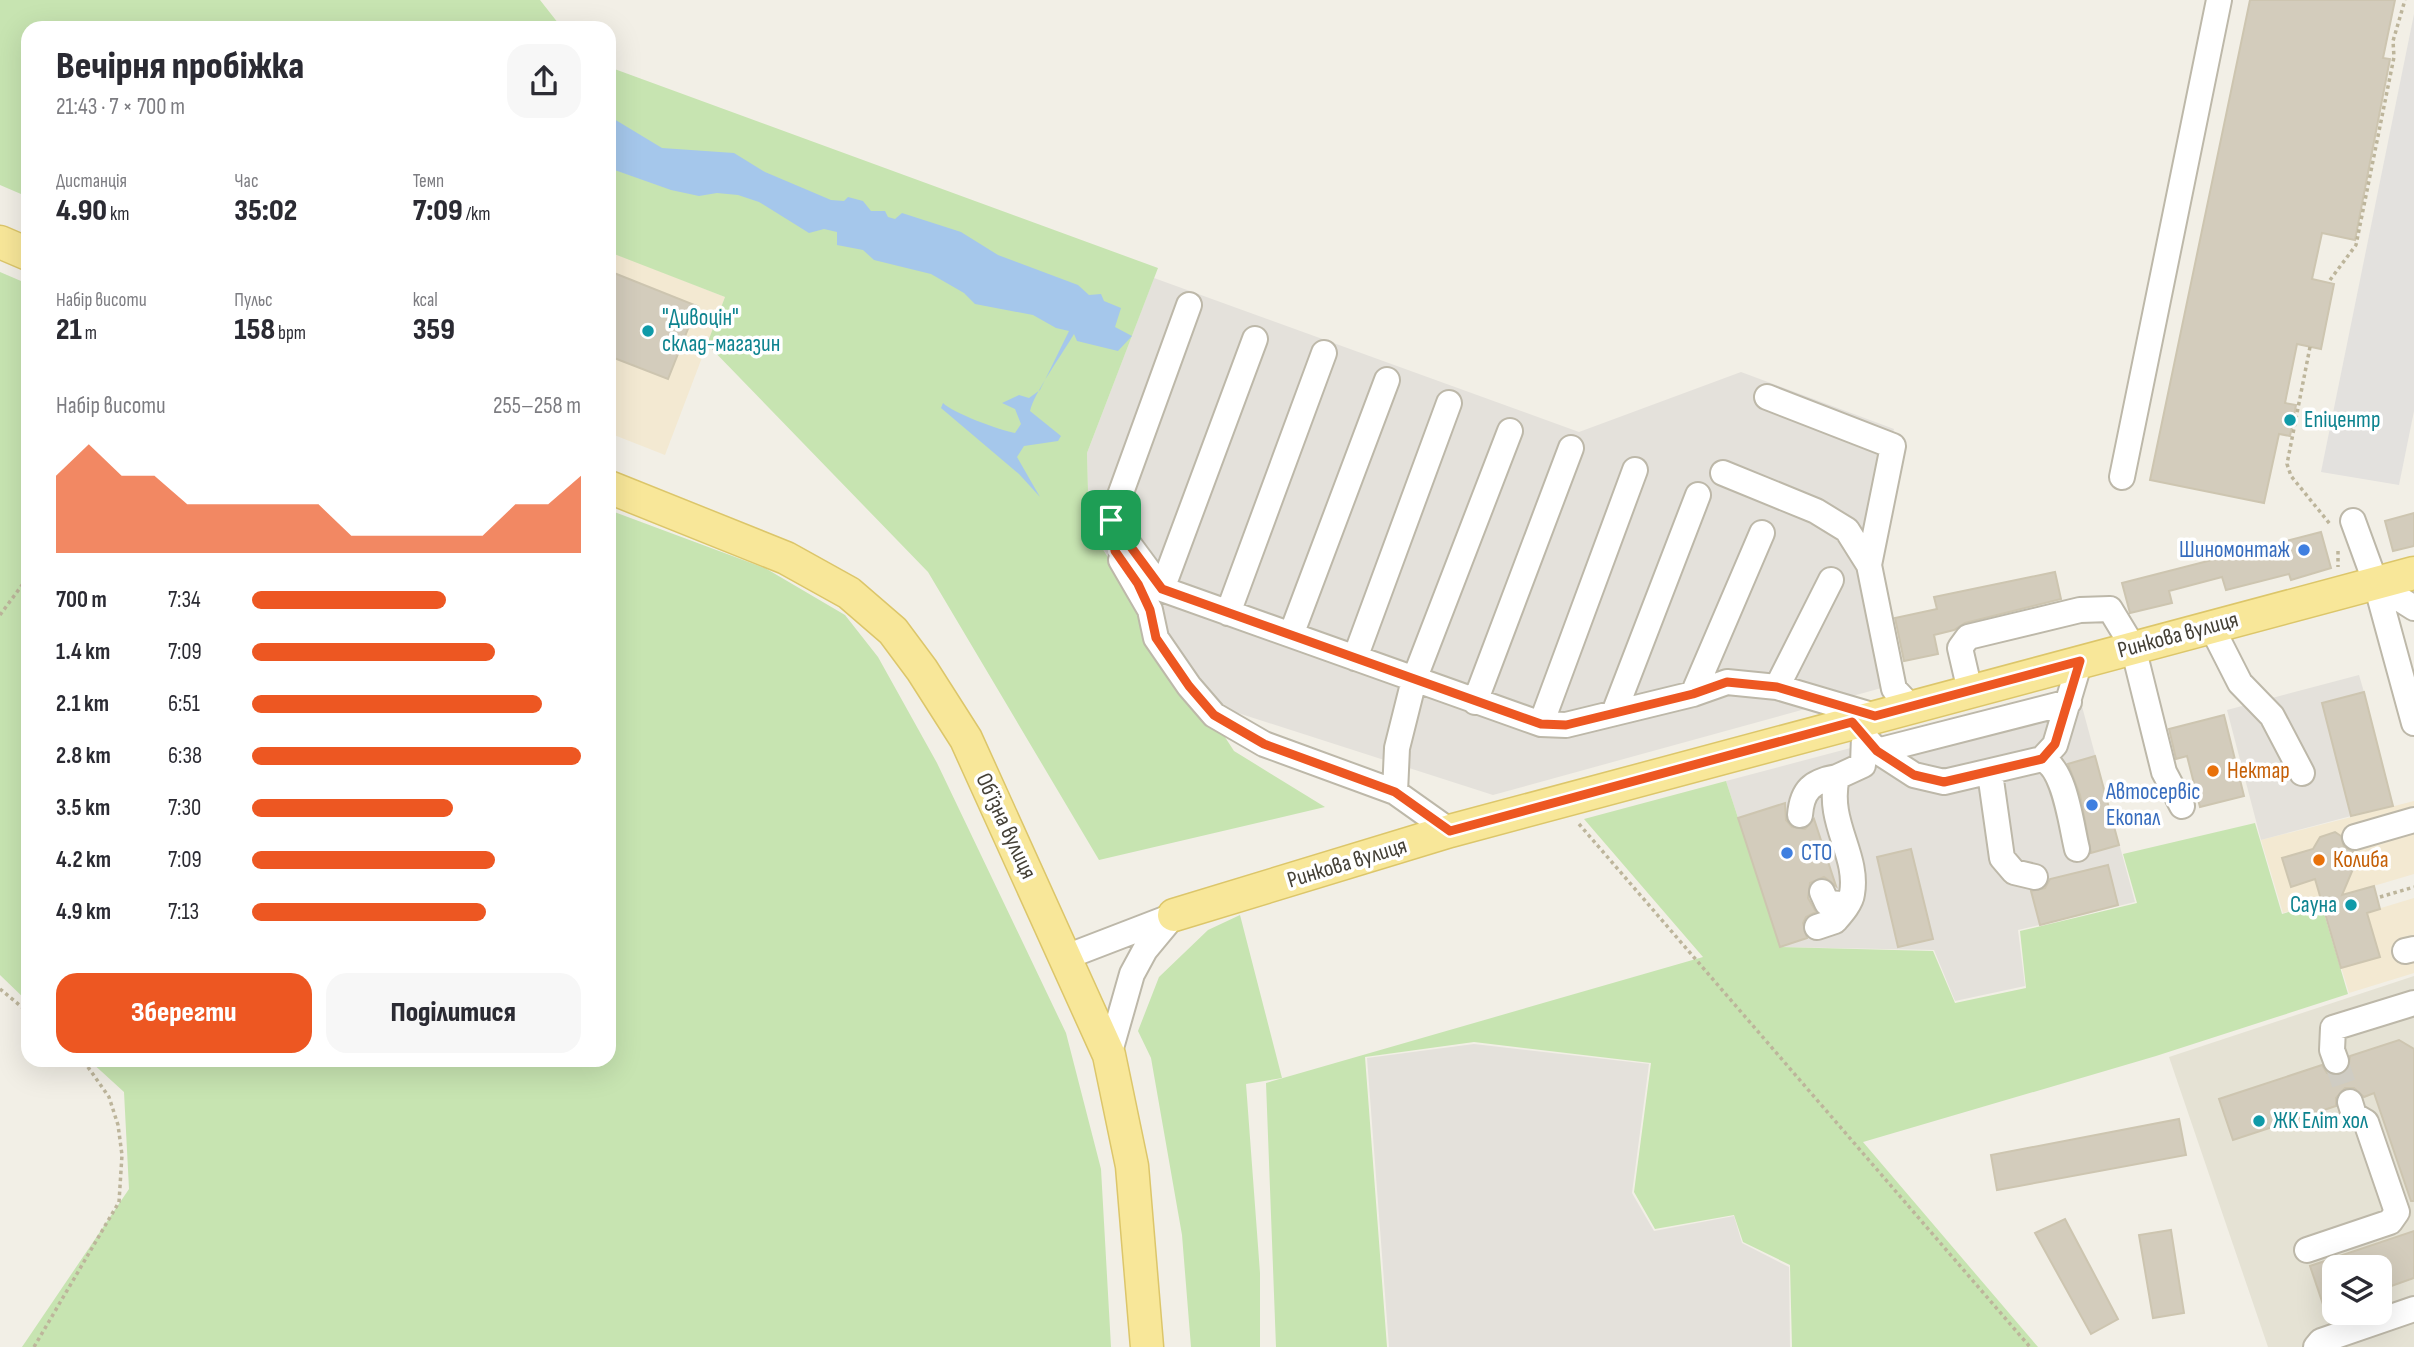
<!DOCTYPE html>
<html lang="uk">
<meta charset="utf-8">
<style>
:root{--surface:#fff;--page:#f7f7f7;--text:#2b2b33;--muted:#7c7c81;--accent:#ed5722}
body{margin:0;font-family:"Sofia Sans Condensed",sans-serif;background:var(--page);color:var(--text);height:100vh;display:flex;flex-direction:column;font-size:26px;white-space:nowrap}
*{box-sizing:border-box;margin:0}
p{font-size:23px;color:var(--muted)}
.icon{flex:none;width:38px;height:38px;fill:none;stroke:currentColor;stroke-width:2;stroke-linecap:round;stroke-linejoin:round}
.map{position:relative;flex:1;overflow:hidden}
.drawer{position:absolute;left:21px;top:21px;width:595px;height:1046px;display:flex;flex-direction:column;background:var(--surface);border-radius:21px;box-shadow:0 7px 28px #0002}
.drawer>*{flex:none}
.controls{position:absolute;left:2322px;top:1255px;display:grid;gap:14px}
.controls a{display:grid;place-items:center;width:70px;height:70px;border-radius:14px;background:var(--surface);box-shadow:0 7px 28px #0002;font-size:35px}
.pin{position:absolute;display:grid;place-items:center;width:60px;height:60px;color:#fff;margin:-30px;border-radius:14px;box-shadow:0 4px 10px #0006}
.round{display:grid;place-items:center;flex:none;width:74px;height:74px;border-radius:21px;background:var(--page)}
.overview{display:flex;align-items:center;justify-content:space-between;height:119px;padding:0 35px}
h1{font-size:38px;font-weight:800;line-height:52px}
.figures{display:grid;grid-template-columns:repeat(3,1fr);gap:10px;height:119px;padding:7px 35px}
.figures div{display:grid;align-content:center}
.figures b{font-size:30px;font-weight:800}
.figures small{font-size:19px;font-weight:400}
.figures p{font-size:19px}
.chart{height:196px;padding:14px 35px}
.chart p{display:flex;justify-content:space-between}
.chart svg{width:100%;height:126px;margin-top:7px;fill:var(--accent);opacity:.7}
.button{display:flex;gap:14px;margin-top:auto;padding:14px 35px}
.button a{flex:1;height:80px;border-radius:21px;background:var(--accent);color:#fff;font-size:28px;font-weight:800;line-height:80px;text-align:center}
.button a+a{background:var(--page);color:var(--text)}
ul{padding:0 35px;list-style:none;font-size:23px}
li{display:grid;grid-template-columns:112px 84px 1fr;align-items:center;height:52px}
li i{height:18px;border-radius:9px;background:var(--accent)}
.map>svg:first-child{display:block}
.residential{fill:#e5e2d4;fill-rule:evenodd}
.commercial{fill:#f3e9d2}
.industrial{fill:#e4e1db}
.green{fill:#c7e4b1}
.parking{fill:#e3e1de}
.water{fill:#a5c7eb}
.building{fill:#d3ccbc;stroke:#cdc5b0;stroke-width:2}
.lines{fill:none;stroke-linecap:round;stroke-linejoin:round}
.minor-tunnel{stroke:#cfccc3;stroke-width:24;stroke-dasharray:24 12;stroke-linecap:butt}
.minor-casing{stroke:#bdb8a9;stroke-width:28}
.major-casing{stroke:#dcc66a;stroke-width:35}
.path{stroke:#bdb59b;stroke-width:3.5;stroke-dasharray:3.5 3.5;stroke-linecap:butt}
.minor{stroke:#fff;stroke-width:24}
.major{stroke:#f8e799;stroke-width:32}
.route-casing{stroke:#fff;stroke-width:14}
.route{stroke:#ed5722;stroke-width:9}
.culture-dot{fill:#0f9aa8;stroke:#fff;stroke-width:2.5}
.shop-dot{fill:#3f7fe0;stroke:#fff;stroke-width:2.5}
.food-dot{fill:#e8710a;stroke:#fff;stroke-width:2.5}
.labels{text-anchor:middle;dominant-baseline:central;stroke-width:7;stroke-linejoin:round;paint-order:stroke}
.culture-label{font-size:23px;fill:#0d838f;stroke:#fff;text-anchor:start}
.shop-label{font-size:23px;fill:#366cbe;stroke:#fff;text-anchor:start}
.street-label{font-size:23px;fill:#444036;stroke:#fff}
.food-label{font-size:23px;fill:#c56008;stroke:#fff;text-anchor:start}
</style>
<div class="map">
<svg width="2414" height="1347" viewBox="0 0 2414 1347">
<rect width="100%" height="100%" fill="#f2efe6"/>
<path class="residential" d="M2414 976V1347H2268L2169 1057ZM2334 1267H2380V1312H2334Z"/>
<path class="commercial" d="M609 251 725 297 665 455 609 433Z
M2414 801V874L2283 913 2261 840Z
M2414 898V973L2349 993 2328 924Z"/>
<path class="industrial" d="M1154 278 1579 432 1741 372 1894 429 1873 508 1896 684 1493 795 1207 703 1089 528 1087 453Z
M2359 675 2364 692 2322 704 2351 816 2261 840 2227 710Z
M2077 688 2135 902 2018 930 2025 986 1955 1001 1934 950 1780 947 1726 781Z
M1474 1044 1649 1064 1632 1193 1654 1231 1734 1216 1742 1243 1789 1267 1790 1347H1389L1367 1058Z"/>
<path class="green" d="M0 0H540L562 28H28V197L0 185Z
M609 67 1158 268 1087 453 1089 528 1234 751 1325 807 1099 860 928 572 707 344 725 297 609 252Z
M0 272 28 284V1002L0 975Z
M609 510 765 568 845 615 878 657 937 763 1066 1033 1101 1169 1111 1347H22L129 1189 124 1092 90 1061 609 1060Z
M1726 781 1780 947 1933 951 1955 1003 2026 988 2020 931 2137 903 2123 854 2255 823 2282 914 2321 903 2348 994 2156 1056 1863 1142 2038 1347H1792L1790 1265 1743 1242 1734 1215 1655 1229 1634 1192 1651 1063 1474 1042 1365 1057 1387 1347H1276L1266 1083 1703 957 1584 819Z
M1240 915 1282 1078 1246 1084 1260 1273V1347H1191L1182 1235 1151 1058 1138 1031 1159 977 1208 930Z"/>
<path class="parking" d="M2414 14V411L2399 485 2321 472Z"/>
<path class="water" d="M609 116 662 148 734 153 765 172 831 200 844 201 848 197 863 201 871 211H885L888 217 895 219 902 213 961 232 998 255 1078 285 1089 295 1101 294 1104 301 1121 308 1115 327 1132 336 1118 351 1077 341 1074 334C1063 353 1034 393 1030 411L1061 436 1058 441 1024 446 1017 457 1040 497 1019 474 941 408 943 403C953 413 999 430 1015 433L1021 424 1015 409 1002 403 1019 395 1029 398 1040 390 1069 331 1056 328 1033 315 975 304 964 293 931 274 874 260 863 250 837 245V232L824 229 809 233 759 202 738 195 717 193 699 196 671 190 609 168Z"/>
<path class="building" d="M2250 0H2395L2383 58 2390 59 2355 240 2322 233 2312 279 2334 284 2321 349 2297 344 2285 403 2296 405 2290 436 2279 434 2264 503 2150 480Z
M609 271 697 306 668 379 609 356Z
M2414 513V546L2393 551 2385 521Z
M2321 532 2331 568 2291 580 2289 574 2226 590 2222 577 2169 591 2172 603 2130 613 2122 583Z
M2055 572 2061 599 1965 623 1954 630 1934 635 1938 654 1904 661 1895 618 1937 609 1934 597Z
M2364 692 2393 806 2351 816 2322 703Z
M2224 715 2244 796 2200 807 2187 756 2176 759 2169 729Z
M2095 756 2119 845 2091 853 2080 795 2068 764Z
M1785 803 1786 820 1792 827 1805 829 1814 819 1836 886 1824 877 1810 883 1808 898 1816 912 1806 917 1803 923 1807 938 1780 947 1738 818Z
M2335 832 2341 836 2344 847 2353 851 2356 862 2342 895 2374 886 2380 909 2367 913 2380 957 2341 968 2315 879 2291 887 2282 858 2313 849 2320 837Z
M1911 849 1933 939 1898 947 1877 857Z
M2108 865 2118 905 2040 925 2031 891 2045 888 2050 879Z
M2399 1040 2414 1049V1201H2411L2374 1093 2364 1097 2354 1088H2345L2336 1098V1106L2233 1140 2219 1099 2322 1065 2327 1073 2340 1075 2348 1070 2350 1056Z
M2179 1119 2186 1155 1997 1190 1991 1155Z
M2065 1219 2118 1319 2091 1334 2035 1233Z
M2171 1230 2184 1313 2153 1318 2139 1235Z
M2414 1231V1278L2380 1290V1267H2334V1321L2329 1322 2310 1266Z"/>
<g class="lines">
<path class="minor-tunnel" d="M2336 1061 2350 1102"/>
<g class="minor-casing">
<path id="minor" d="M1189 305 1111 520 1162 589 1541 724 1566 725 1693 694 1727 682 1777 687 1875 716
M1767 397 1893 446 1869 565
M1723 473 1816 511 1847 530 1869 565 1894 689 1911 707
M2122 477 2219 0
M2353 521 2376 584 2414 723
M1121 560 1150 610 1156 638 1189 686 1214 715 1264 744 1395 792
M2376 584 2414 608
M1162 589 1255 339
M1228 613 1324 353
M2211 626 2240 683 2272 716 2302 773
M1291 635 1387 380
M1355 658 1449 403
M1777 687 1831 580
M1970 691 1960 648 1968 637 2080 610 2110 609 2133 647 2164 772 2182 806
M1693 694 1762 533
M1475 702 1571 448
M1614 713 1698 495
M1852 722 1877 751 1914 775 1944 782 2042 759 2055 745 2080 661
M1541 724 1635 470
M1877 751 2069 702
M2042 759C2065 768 2071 825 2077 849
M1990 773 2002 858 2014 872 2035 877
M1800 815C1802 790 1812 781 1837 777
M1450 831 1395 792 1397 748 1414 680 1510 431
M2355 837 2414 820
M1822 892 1827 903 1842 904 1849 901
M1817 927 1835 921C1841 914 1851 903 1852 894 1859 854 1826 823 1837 777L1863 765 1864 736
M2405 951 2414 949
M1066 957 1170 917
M1109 1055 1132 974 1145 950 1174 915
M2336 1061 2332 1050 2333 1028 2414 1003
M2307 1250 2390 1222 2397 1212 2366 1122 2354 1115 2350 1102
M2316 1347 2321 1341 2414 1309"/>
</g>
<g class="major-casing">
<path id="major" d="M0 242 28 254
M609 487 786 558 849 593 893 631 922 670 966 739 1109 1055 1132 1166 1147 1347
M1174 915 1450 831 2414 573"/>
</g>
<path class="path" d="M2330 280 2356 245 2394 57 2393 41 2405 0
M2310 347 2287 464 2291 476 2330 524
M2338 551V567
M0 615 28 577
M1579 824 2030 1347
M2380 897 2414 887
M0 989 28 1012
M34 1347 119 1202 122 1155 118 1125 109 1097 83 1060"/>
<use href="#minor" class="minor"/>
<use href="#major" class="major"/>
</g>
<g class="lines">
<g class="route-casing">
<path id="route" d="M1111 520 1162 589 1541 724 1566 725 1693 694 1727 682 1777 687 1875 716 2080 661 2055 744 2042 759 1944 782 1914 775 1877 751 1852 722 1450 831 1395 792 1264 744 1214 715 1189 686 1156 638 1150 610 1138 584 1115 551Z"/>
</g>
<use href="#route" class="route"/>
</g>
<g class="culture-dot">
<circle cx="648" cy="331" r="7"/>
<circle cx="2290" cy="420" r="7"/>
<circle cx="2351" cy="905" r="7"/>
<circle cx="2259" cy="1121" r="7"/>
</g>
<g class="shop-dot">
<circle cx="2304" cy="550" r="7"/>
<circle cx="2092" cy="805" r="7"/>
<circle cx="1787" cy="853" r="7"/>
</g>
<g class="food-dot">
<circle cx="2213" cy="771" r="7"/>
<circle cx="2319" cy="860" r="7"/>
</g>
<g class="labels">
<g class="culture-label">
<text x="662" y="318">"Дивоцін"<tspan x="662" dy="26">склад-магазин</tspan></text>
<text x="2304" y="420">Епіцентр</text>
<text x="2337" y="905" text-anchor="end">Сауна</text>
<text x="2273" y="1121">ЖК Еліт хол</text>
</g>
<g class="shop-label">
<text x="2290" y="550" text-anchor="end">Шиномонтаж</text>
<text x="2106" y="792">Автосервіс<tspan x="2106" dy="26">Екопал</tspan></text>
<text x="1801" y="853">СТО</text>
</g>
<g class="street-label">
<text transform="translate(2178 635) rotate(-15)">Ринкова вулиця</text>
<text transform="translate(1006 826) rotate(65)">Обʼїзна вулиця</text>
<text transform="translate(1347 863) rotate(-17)">Ринкова вулиця</text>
</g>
<g class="food-label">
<text x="2227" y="771">Нектар</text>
<text x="2333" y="860">Колиба</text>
</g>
</g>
</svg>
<div class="controls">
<a><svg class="icon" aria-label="layers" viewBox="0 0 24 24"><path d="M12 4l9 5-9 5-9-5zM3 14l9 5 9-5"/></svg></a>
</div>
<div class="pin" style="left:1111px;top:520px;background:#1e9e55"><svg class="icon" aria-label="arrive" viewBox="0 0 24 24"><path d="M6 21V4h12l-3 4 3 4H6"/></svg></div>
<section class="drawer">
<div class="overview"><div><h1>Вечірня пробіжка</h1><p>21:43 · 7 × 700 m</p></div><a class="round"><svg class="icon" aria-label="share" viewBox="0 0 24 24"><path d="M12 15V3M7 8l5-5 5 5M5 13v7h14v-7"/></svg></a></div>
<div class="figures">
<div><p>Дистанція</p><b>4.90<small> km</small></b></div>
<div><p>Час</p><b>35:02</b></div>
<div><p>Темп</p><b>7:09<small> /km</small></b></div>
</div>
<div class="figures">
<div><p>Набір висоти</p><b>21<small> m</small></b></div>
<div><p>Пульс</p><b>158<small> bpm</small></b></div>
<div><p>kcal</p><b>359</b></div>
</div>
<div class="chart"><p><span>Набір висоти</span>255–258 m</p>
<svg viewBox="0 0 160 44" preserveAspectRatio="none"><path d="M0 44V17L10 6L20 17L30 17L40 27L50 27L60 27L70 27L80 27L90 38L100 38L110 38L120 38L130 38L140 27L150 27L160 17V44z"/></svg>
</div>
<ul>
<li><b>700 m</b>7:34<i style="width:59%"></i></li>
<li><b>1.4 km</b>7:09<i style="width:74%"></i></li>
<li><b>2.1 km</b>6:51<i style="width:88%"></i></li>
<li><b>2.8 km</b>6:38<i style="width:100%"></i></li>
<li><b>3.5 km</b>7:30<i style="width:61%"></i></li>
<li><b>4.2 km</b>7:09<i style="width:74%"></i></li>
<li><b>4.9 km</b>7:13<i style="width:71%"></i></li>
</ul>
<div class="button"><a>Зберегти</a><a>Поділитися</a></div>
</section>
</div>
